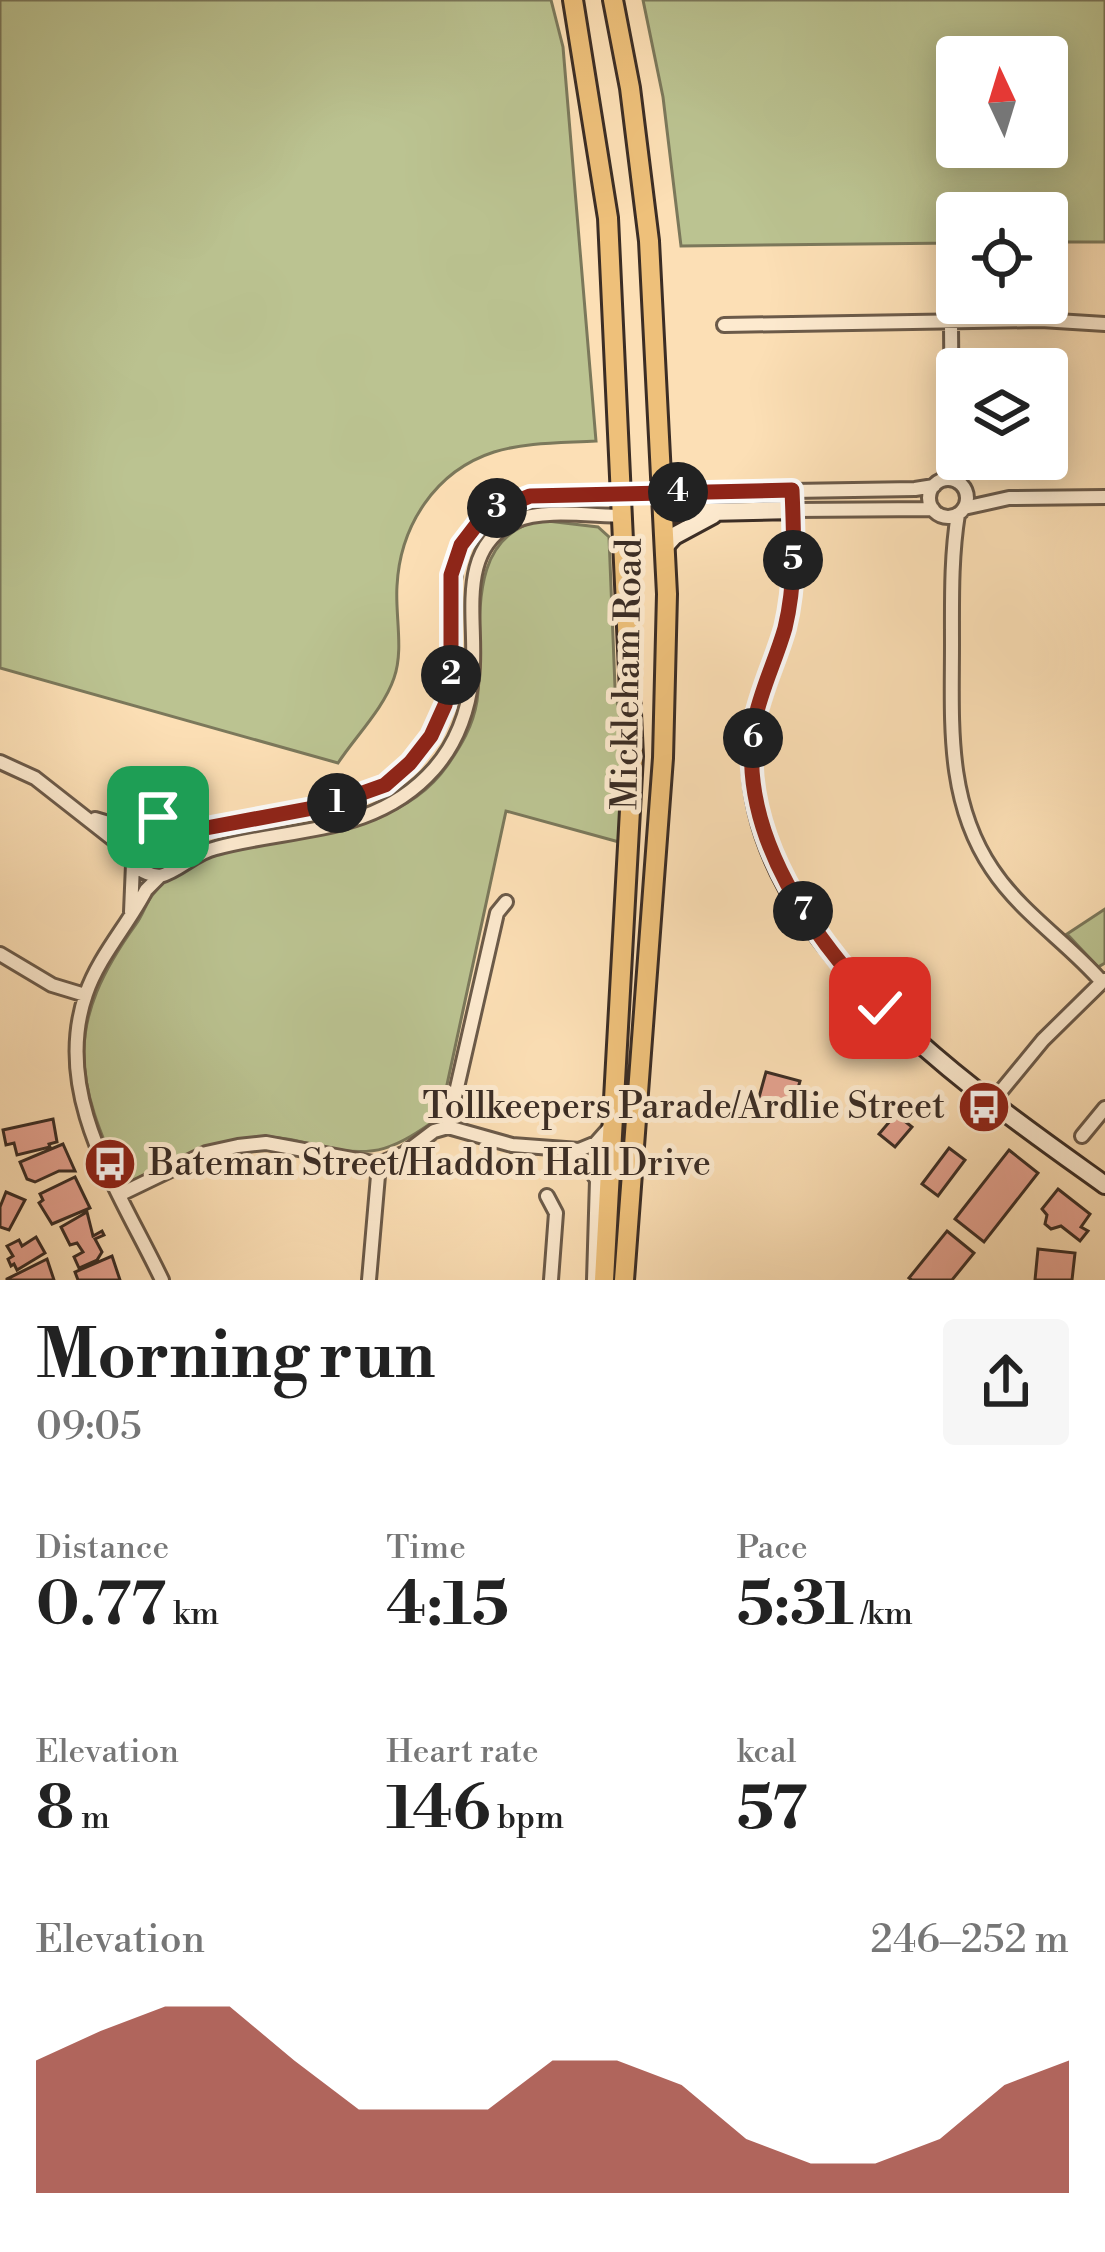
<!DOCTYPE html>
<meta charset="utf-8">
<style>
:root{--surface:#fff;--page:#f6f6f6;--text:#222;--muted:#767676;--accent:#8f2418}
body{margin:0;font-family:"Libre Bodoni",serif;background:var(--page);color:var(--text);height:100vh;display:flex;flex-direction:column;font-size:45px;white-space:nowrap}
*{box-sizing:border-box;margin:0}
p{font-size:39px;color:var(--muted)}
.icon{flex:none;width:66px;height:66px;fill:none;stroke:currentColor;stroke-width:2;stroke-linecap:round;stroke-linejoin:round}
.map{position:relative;height:1280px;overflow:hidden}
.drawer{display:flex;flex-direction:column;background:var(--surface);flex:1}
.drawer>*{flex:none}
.needle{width:78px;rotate:356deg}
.tools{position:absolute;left:936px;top:36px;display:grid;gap:24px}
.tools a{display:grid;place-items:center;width:132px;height:132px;border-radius:12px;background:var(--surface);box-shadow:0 6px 30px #0003;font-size:60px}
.pin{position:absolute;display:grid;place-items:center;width:102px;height:102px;color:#fff;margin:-51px;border-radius:24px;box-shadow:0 6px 18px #0006}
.km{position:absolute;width:60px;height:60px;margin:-30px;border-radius:50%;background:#222;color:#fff;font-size:33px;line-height:60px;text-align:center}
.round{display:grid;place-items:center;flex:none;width:126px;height:126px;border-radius:12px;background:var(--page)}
.head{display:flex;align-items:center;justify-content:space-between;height:204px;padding:0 36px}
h1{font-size:66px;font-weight:800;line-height:90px}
.stats{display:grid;grid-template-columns:repeat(3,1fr);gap:18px;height:204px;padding:12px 36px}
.stats div{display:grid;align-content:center}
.stats b{font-size:60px;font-weight:800}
.stats small{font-size:33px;font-weight:400}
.stats p{font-size:33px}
.chart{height:336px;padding:24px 36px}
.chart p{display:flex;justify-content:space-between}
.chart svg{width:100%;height:216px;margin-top:12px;fill:var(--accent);opacity:.7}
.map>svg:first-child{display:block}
.green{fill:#bbc391;stroke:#7b785b;stroke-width:3;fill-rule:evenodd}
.building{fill:#e6a391;stroke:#3b2d25;stroke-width:3}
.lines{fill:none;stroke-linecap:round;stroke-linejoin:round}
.street-casing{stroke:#6b5a49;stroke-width:18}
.secondary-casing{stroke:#3b2d25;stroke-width:22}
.primary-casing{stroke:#3b2d25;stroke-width:24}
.street{stroke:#fdeacf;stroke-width:12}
.secondary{stroke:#fdeacf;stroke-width:16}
.primary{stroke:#eec07a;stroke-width:18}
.route-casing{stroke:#fff;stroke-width:24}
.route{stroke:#8f2418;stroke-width:15}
.labels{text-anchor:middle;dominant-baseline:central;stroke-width:10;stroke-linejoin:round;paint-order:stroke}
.street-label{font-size:36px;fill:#3b2d25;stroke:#fdeacf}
.poi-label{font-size:36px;fill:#3b2d25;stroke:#fdeacf;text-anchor:end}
</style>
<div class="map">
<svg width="1105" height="1280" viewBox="0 0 1105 1280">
<rect width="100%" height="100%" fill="#fcdfb5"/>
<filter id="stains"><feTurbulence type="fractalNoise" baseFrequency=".00167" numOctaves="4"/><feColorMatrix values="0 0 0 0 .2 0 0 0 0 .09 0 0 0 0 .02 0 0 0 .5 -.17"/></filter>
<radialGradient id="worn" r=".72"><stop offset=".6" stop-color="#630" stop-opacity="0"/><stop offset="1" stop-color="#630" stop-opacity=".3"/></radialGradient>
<path class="green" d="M0 0H551L563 47 596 441C563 443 526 442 494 452 435 471 400 526 397 586 395 615 404 650 394 678 384 708 355 737 338 763L0 668Z
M643 0H1105V242H1047V213H957V243L681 246 663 97ZM1047 57V147H957V57Z
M539 520 598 527 609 537 615 687 625 750 619 842 506 811 440 1117C396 1148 375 1160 320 1146 302 1142 282 1136 264 1137 211 1138 170 1162 124 1185 73 1079 64 1024 136 924 143 915 146 902 154 893 167 876 194 860 214 853 227 847 244 846 259 844 324 832 405 826 447 766 461 746 473 726 477 701 486 637 459 541 539 520Z
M1105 909V963L1098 967 1067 934Z"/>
<path class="building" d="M766 1072 800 1081 792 1110 758 1101Z
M896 1114 912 1127 895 1147 879 1134Z
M53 1119 57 1142 49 1144 50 1147 17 1155 14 1143 6 1145 3 1130Z
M63 1144 75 1171H59L35 1182 27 1179 20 1162Z
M949 1148 965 1160 938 1196 922 1184Z
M1009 1150 1038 1173 984 1242 955 1219Z
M75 1177 90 1208 52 1224 39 1203 43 1200 40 1194Z
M1058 1189 1090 1214 1081 1227 1088 1231 1080 1241 1061 1226 1051 1229 1045 1224 1047 1215 1042 1209Z
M6 1192 25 1200 9 1230 0 1227V1207Z
M87 1212 93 1236 102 1231 104 1235 95 1239 102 1252 97 1260 79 1268 74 1257 83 1252 77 1243 70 1245 61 1227Z
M947 1231 974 1253 952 1280H912L909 1278Z
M36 1237 45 1253 17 1270 14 1264 11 1266 8 1259 13 1256 7 1246 19 1240 22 1246Z
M1038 1249 1075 1253 1072 1280H1035Z
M112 1256 120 1280H78L75 1272Z
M47 1259 54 1280H7V1279Z"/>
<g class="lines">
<g class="street-casing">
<path id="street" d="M951 324 952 448 958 482
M724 325 1041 320 1105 324
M929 498a19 19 0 1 1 38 0a19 19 0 1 1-38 0Z
M792 491 915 489 934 486
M964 508 1009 498 1105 497
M793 510 933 509
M958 514C951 557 952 600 952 644 952 722 946 801 992 869 1021 913 1067 942 1102 982
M0 762 35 778 128 851
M95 819 122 827 139 824
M178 826C219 829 257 818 297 811 326 806 359 801 385 785 421 762 445 720 451 678 461 609 427 514 529 496L623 492
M183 861C191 843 184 830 168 819H148L132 831C123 855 135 874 160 876 181 870 194 853 216 848 294 827 376 835 434 769 456 744 468 711 472 678 479 625 453 550 515 521 544 508 592 516 624 516
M160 876 146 890C128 925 99 956 86 994 51 1095 120 1192 162 1280
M131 912 133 864
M0 954 52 985 85 995
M992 1102 1043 1040 1104 980
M448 1127 497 913 506 902
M1082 1136 1105 1108
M566 1154 586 1163 597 1180 594 1280
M121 1194 206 1153 238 1146 266 1143 379 1164 405 1153 434 1131 448 1127 512 1145 579 1150 596 1143 612 1125
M547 1196 556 1213 551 1280
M369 1280 379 1164"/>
</g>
<g class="secondary-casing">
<path id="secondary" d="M662 492 792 491C794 536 796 582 785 627 775 665 756 700 752 740 736 931 970 1088 1105 1185
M663 513 793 510
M664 547 674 536 713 515"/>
</g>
<g class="primary-casing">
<path id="primary" d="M573 0 608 218 633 756 604 1280
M613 0 630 88 649 241 667 594 663 758 624 1280"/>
</g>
<use href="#street" class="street"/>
<use href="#secondary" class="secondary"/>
<use href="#primary" class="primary"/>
</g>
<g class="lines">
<g class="route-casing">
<path id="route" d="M158 817 178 826 206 828 329 805 385 785 410 763 431 736 445 705 451 676V575L461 545 484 515 530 496 792 490C794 536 796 583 785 628 776 660 760 691 754 724 737 832 810 934 880 1008"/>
</g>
<use href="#route" class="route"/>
</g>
<defs>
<g id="bus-disc" transform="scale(2.7)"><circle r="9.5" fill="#8f2418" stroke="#fdeacf"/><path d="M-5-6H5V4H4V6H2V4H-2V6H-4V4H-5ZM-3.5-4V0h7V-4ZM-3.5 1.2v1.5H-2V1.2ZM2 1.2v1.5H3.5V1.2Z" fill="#fff"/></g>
</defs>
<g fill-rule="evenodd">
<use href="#bus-disc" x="984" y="1107"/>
<use href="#bus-disc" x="110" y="1164"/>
</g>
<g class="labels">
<g class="street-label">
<text transform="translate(628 674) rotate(-89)">Mickleham Road</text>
</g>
<g class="poi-label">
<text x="945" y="1107">Tollkeepers Parade/Ardlie Street</text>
<text x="149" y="1164" text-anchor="start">Bateman Street/Haddon Hall Drive</text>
</g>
</g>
<rect width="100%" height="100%" filter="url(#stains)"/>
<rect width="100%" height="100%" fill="url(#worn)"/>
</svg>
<div class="tools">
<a><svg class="needle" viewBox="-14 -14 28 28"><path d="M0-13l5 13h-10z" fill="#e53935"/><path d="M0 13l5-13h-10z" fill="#767676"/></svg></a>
<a><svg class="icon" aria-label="locate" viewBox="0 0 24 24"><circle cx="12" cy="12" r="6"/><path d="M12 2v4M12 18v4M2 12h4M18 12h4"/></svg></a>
<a><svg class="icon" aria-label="layers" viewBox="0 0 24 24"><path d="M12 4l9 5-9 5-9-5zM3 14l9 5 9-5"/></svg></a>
</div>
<div class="pin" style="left:158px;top:817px;background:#1e9e55"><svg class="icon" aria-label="arrive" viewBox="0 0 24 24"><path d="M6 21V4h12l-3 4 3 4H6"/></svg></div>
<div class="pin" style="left:880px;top:1008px;background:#d93025"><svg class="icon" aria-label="check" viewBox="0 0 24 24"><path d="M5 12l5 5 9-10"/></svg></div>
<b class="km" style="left:337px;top:803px">1</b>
<b class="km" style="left:451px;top:675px">2</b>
<b class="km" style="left:497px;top:508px">3</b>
<b class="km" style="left:678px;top:492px">4</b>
<b class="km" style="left:793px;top:560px">5</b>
<b class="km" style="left:753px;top:738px">6</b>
<b class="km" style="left:803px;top:911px">7</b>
</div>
<section class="drawer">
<div class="head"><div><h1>Morning run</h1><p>09:05</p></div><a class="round"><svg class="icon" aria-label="share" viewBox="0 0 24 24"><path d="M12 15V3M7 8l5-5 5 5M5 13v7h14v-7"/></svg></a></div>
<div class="stats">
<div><p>Distance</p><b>0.77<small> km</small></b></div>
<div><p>Time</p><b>4:15</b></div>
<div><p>Pace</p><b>5:31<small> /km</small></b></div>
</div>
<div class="stats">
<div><p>Elevation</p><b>8<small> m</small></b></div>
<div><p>Heart rate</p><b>146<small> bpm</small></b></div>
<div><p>kcal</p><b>57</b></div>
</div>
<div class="chart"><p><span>Elevation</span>246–252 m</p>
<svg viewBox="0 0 160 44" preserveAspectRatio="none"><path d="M0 44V17L10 11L20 6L30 6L40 17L50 27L60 27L70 27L80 17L90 17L100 22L110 33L120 38L130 38L140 33L150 22L160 17V44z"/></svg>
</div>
</section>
